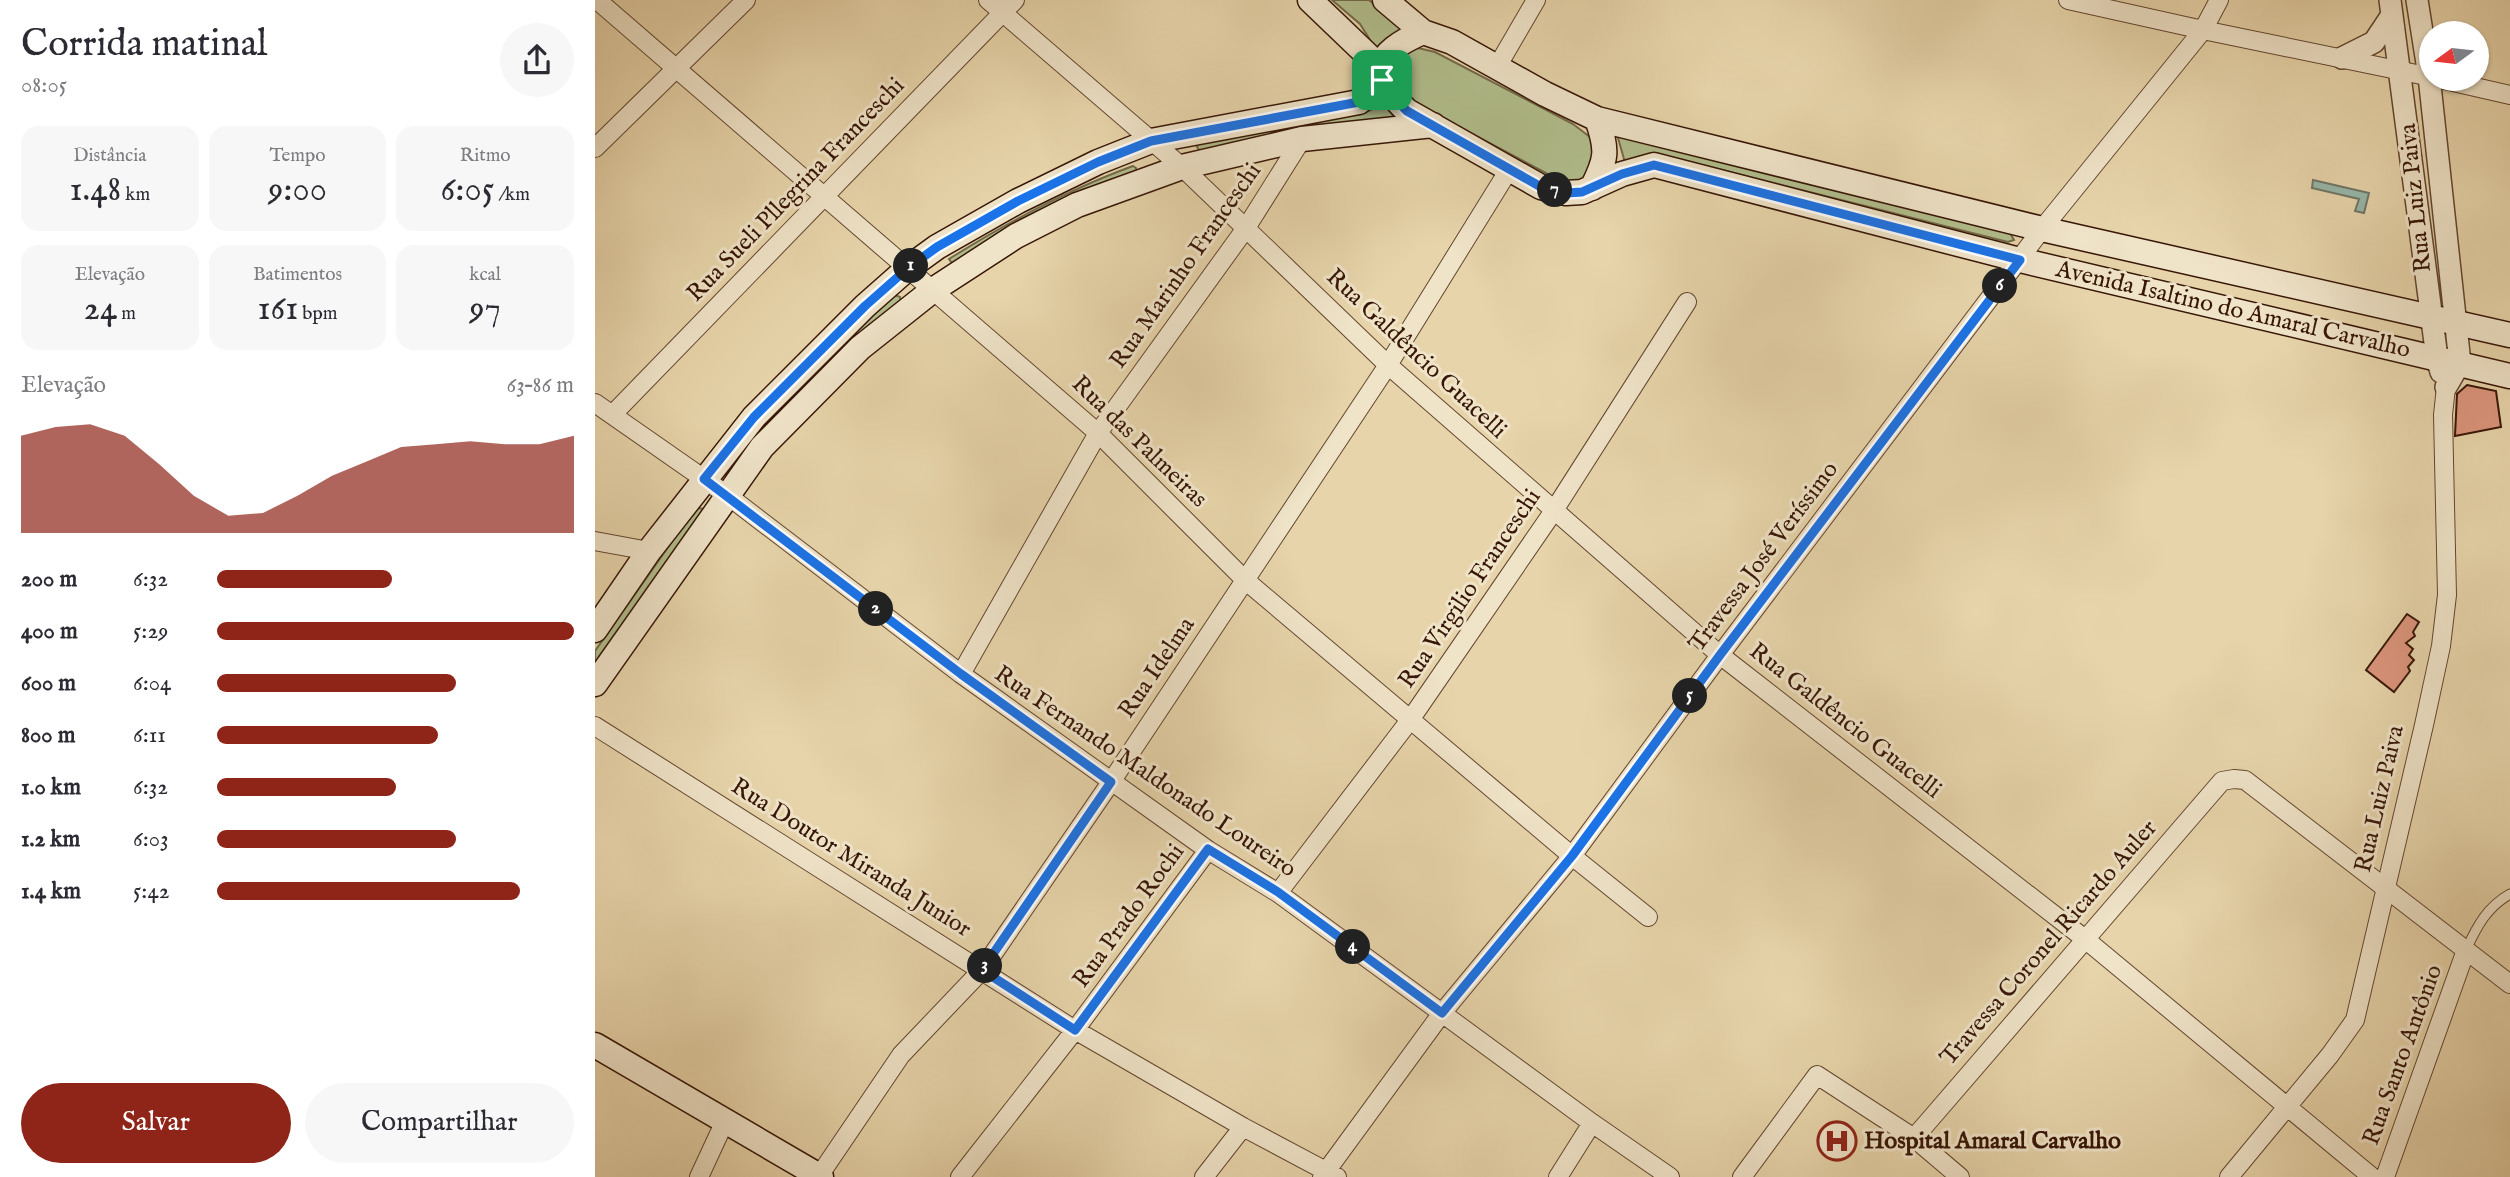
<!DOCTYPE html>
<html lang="pt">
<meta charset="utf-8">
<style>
:root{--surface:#fff;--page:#f7f7f7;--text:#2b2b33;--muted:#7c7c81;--accent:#8f2418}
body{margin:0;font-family:"IM FELL English",serif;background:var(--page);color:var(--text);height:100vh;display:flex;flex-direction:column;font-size:26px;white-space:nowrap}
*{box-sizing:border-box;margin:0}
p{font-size:23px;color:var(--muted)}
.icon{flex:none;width:38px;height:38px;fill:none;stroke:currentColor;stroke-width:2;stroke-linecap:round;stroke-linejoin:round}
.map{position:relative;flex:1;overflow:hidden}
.sheet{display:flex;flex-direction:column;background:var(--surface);width:595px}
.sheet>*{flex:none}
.needle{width:46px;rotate:255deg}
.tools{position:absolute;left:1824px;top:21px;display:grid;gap:14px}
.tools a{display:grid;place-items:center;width:70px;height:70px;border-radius:50%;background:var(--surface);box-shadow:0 2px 5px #0004;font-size:35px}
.pin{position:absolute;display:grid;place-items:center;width:60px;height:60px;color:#fff;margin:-30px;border-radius:14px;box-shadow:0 4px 10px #0006}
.km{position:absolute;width:35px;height:35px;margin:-18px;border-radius:50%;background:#222;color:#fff;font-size:19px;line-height:35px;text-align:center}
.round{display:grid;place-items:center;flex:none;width:74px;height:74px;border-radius:37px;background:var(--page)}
.overview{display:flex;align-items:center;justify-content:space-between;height:119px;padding:0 21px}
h1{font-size:38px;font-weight:600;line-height:52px}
.figures{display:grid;grid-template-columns:repeat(3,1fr);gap:10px;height:119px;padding:7px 21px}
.figures div{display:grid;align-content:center;border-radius:18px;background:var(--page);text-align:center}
.figures b{font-size:35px;font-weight:600}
.figures small{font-size:19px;font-weight:400}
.figures p{font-size:19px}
.chart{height:196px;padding:14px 21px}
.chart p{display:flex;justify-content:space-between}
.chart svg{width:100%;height:126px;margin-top:7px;fill:var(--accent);opacity:.7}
.button{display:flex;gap:14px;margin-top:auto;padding:14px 21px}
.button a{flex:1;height:80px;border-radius:42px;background:var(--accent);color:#fff;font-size:28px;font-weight:600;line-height:80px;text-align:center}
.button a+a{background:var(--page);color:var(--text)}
ul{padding:0 21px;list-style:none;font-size:23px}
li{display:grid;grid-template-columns:112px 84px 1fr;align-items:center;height:52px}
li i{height:18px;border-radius:9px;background:var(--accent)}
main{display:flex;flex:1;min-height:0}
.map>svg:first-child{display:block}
.green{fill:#b1bd8c;stroke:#746a49;stroke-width:2}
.water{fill:#97b8aa;stroke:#717768;stroke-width:2}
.building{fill:#dc957d;stroke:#371606;stroke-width:2}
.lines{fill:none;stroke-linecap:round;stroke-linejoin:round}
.service-casing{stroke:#63462f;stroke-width:11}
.minor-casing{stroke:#63462f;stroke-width:20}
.tertiary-casing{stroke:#63462f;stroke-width:24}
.secondary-casing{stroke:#371606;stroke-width:27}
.service{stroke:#efe3c8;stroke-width:9}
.minor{stroke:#efe3c8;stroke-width:18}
.tertiary{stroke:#efe3c8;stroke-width:21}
.secondary{stroke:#efe3c8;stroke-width:24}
.route-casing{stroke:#fff;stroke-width:14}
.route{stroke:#1a73e8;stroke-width:9}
.labels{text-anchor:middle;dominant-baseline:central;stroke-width:6;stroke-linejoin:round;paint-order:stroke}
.street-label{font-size:24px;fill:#371606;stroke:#efe3c8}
.poi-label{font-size:24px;font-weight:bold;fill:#371606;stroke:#efe3c8;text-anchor:start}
</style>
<main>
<section class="sheet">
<div class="overview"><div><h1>Corrida matinal</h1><p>08:05</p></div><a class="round"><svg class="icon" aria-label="share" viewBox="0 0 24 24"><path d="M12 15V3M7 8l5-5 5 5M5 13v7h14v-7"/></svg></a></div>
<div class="figures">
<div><p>Distância</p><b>1.48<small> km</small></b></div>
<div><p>Tempo</p><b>9:00</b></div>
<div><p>Ritmo</p><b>6:05<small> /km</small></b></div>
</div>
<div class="figures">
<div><p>Elevação</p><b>24<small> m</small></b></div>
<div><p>Batimentos</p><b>161<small> bpm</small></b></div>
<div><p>kcal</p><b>97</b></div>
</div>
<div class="chart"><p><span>Elevação</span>63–86 m</p>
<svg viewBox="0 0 160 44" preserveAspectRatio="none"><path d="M0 44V10L10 7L20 6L30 10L40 20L50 31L60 38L70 37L80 31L90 24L100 19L110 14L120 13L130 12L140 13L150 13L160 10V44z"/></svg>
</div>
<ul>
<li><b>200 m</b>6:32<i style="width:49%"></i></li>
<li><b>400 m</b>5:29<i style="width:100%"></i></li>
<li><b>600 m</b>6:04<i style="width:67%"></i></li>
<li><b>800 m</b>6:11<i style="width:62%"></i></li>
<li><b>1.0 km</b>6:32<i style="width:50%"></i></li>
<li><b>1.2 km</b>6:03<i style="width:67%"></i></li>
<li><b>1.4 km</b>5:42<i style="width:85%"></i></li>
</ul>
<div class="button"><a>Salvar</a><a>Compartilhar</a></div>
</section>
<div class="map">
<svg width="1915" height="1177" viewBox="0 0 1915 1177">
<rect width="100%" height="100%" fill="#e7d4aa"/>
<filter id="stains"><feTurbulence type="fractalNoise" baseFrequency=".00286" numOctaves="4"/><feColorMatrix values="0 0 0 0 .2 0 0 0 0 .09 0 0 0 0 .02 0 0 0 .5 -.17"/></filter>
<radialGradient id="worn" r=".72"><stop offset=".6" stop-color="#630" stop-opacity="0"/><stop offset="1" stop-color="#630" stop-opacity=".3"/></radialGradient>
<path class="green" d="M737 0H774L812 31 782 51 765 24Z
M823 48 840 52 978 124 995 137 1001 154C992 174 992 185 966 181L804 95 796 71C802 58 809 51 823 48Z
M789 97 815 120 605 151 602 147 603 143 723 118 769 113 780 108Z
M1021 131 1415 233 1419 240 1413 242 1076 157 1026 168 1029 159Z
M538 166 541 168V173L359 266 354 259C413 222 472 190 538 166Z
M300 295 305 297 306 301 136 475 131 474 129 467 183 402Z
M104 508 108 509 109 514 0 671V651L100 509Z"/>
<path class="water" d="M1718 180 1774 193 1769 213 1760 211 1764 199 1717 188Z"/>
<path class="building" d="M1872 385 1901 391 1906 427 1860 436 1862 394Z
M1812 614 1824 622 1818 632 1820 636 1811 643 1818 649 1814 655 1819 660 1813 667 1815 671 1799 692 1771 670Z"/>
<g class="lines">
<g class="service-casing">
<path id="service" d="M1871 950C1882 926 1892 907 1915 894"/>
</g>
<g class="minor-casing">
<path id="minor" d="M2 0 503 433 650 580 977 856 1053 917
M393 0 587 167 793 365 1125 655 1490 939 1777 1177
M1473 0 1608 30 1836 77
M902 67 941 0
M1845 79 1915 95
M0 148 151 0
M0 403 132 495 366 674 613 850 683 893 997 1123 1075 1177
M17 415 420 0
M0 541 54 551
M366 674 503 433 651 228 707 139
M0 726 480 1030 648 1127 742 1177
M683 893 815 720 958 512 1092 302
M1319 1138 1627 781 1639 779 1650 780 1915 984
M224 1176 306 1055 387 970 516 782 793 365 915 168
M104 1177 130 1121
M365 1177 480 1030 613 850
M609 1177 648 1127
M727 1177 847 1013 977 856 1125 655 1447 229 1608 30 1624 0
M963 1177 997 1123
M1147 1177 1222 1075 1319 1138 1365 1177
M1634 1177 1735 1055 1760 1020 1829 725 1846 646 1852 595 1848 415 1851 387
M1790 1177 1871 950"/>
</g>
<g class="tertiary-casing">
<path id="tertiary" d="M1795 0 1842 358 1846 372
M1822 0 1834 76 1865 363 1851 387
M1747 58 1779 42 1797 15"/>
</g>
<g class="secondary-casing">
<path id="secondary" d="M715 0 786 68
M790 0 828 32
M997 188C1012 159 1013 150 1002 119
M1915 335 1447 229 1002 119 950 94 857 42 828 32C778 54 773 73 812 111L946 187 971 193 987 192 1027 174 1059 165 1425 260 1915 376
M0 630 54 551 159 417 270 306 313 268 342 247 423 201 503 162 556 141 764 102 787 80
M0 684 167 447 265 348 338 290 421 236 482 205 587 167 707 139 838 125
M0 1045 226 1177"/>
</g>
<use href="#service" class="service"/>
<use href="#minor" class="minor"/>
<use href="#tertiary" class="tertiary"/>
<use href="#secondary" class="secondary"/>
</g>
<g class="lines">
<g class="route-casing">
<path id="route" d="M787 80 794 93 812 111 946 187 971 193 987 192 1027 174 1059 165 1425 260 1125 655 977 856 847 1013 683 892 613 849 480 1030 387 970 516 782 366 674 109 479 159 417 270 306 313 268 342 247 423 201 503 162 556 141 764 102Z"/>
</g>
<use href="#route" class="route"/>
</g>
<defs>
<g id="hospital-ring" transform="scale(2.0125)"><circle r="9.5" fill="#efe3c8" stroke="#8f2418" stroke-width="1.5"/><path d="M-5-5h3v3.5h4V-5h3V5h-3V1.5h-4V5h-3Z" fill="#8f2418"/></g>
</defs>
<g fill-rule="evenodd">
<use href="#hospital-ring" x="1242" y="1141"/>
</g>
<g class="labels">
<g class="street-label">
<text transform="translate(201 190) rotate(-46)">Rua Sueli Pllegrina Franceschi</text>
<text transform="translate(1821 198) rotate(-96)">Rua Luiz Paiva</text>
<text transform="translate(591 266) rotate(-55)">Rua Marinho Franceschi</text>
<text transform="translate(1638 310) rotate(13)">Avenida Isaltino do Amaral Carvalho</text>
<text transform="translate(821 354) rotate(43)">Rua Galdêncio Guacelli</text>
<text transform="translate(544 442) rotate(44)">Rua das Palmeiras</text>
<text transform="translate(1169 557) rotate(-53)">Travessa José Veríssimo</text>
<text transform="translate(875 589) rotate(-56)">Rua Virgilio Franceschi</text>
<text transform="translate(562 668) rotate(-56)">Rua Idelma</text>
<text transform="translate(1250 721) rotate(38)">Rua Galdêncio Guacelli</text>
<text transform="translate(550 772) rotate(34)">Rua Fernando Maldonado Loureiro</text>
<text transform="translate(1785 799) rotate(-77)">Rua Luiz Paiva</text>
<text transform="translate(256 858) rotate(32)">Rua Doutor Miranda Junior</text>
<text transform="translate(534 916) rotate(-54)">Rua Prado Rochi</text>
<text transform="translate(1454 943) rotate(-49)">Travessa Coronel Ricardo Auler</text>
<text transform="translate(1808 1055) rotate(-70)">Rua Santo Antônio</text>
</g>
<g class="poi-label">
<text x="1269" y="1141">Hospital Amaral Carvalho</text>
</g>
</g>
<rect width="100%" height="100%" filter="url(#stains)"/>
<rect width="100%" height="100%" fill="url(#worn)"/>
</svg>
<div class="tools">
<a><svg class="needle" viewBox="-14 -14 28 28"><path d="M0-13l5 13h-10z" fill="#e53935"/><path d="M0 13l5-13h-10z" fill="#7c7c81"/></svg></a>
</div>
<div class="pin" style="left:787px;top:80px;background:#1e9e55"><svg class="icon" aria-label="arrive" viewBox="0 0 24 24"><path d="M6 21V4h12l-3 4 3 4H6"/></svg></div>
<b class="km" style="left:316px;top:266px">1</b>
<b class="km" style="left:281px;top:609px">2</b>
<b class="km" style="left:390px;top:966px">3</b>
<b class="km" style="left:758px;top:947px">4</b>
<b class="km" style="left:1095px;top:696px">5</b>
<b class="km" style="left:1405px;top:286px">6</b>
<b class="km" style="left:960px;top:190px">7</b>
</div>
</main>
